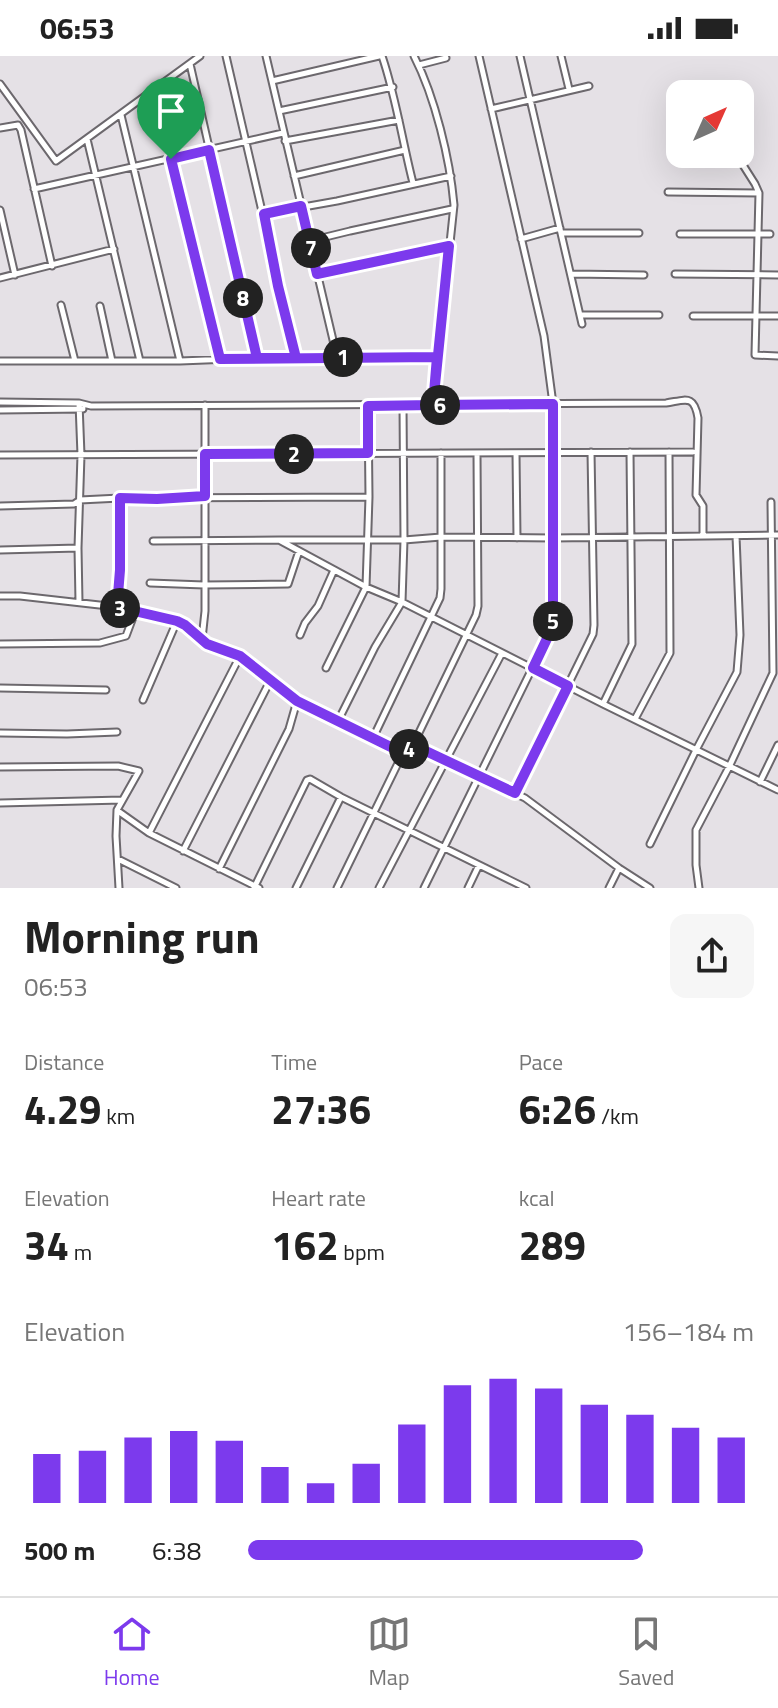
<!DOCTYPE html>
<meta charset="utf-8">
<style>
:root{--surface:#fff;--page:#f6f6f6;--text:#222;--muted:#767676;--line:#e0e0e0;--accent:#7c3aed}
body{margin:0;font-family:"Titillium Web",sans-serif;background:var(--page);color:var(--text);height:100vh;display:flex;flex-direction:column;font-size:30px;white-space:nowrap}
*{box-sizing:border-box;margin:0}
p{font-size:26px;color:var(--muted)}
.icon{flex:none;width:44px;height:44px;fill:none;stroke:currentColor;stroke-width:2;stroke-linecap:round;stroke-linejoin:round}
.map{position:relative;height:832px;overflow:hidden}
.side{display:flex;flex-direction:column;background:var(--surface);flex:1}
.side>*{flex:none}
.needle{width:52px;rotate:45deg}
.fabs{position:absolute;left:666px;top:24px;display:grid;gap:16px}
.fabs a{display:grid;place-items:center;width:88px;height:88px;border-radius:16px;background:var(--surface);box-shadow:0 8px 32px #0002;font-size:40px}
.pin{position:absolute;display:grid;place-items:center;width:68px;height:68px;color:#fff;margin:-82px -34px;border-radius:50% 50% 50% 0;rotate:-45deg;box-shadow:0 0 8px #0007}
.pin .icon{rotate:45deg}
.km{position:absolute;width:40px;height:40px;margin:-20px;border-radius:50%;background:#222;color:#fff;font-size:22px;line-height:40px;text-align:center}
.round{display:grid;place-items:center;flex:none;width:84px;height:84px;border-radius:16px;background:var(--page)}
.summary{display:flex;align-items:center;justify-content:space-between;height:136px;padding:0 24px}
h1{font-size:44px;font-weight:700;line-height:60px}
.stats{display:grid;grid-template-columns:repeat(3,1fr);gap:12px;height:136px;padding:8px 24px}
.stats div{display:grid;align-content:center}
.stats b{font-size:40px;font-weight:700}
.stats small{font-size:22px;font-weight:400}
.stats p{font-size:22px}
.chart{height:224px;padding:16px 24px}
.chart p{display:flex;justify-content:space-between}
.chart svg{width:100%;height:144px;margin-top:8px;stroke:var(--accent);stroke-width:6}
ul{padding:0 24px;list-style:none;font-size:26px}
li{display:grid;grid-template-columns:128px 96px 1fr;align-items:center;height:60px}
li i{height:20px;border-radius:10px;background:var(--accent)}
.status{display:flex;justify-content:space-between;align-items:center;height:56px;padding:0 40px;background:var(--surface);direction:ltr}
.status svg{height:22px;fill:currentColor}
.tab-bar{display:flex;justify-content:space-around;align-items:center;height:112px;border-top:2px solid var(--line);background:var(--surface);font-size:22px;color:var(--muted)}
.tab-bar a{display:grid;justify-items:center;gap:4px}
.tab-bar .active{color:var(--accent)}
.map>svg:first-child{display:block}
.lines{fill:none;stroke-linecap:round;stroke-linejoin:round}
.minor-casing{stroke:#6c686d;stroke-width:9}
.minor{stroke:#fff;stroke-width:5}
.route-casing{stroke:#fff;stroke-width:16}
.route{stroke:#7c3aed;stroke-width:10}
</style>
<div class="status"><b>06:53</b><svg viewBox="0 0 49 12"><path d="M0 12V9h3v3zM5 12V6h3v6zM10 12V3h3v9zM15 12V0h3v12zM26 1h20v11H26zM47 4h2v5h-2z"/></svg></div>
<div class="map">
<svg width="778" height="832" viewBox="0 0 778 832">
<rect width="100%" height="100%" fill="#e5e1e6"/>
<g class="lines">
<g class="minor-casing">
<path id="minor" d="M226 0 296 302
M266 0 337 301
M382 0C396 41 402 84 413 127
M414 0C435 41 450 103 454 149L433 349
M520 0 582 268
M561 0 569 33
M190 8 257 302
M419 9 446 2
M272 25 379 0
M0 28 56 105 200 0
M157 32 171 103 220 303
M491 53 589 30
M279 55 393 31
M121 59 180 305
M0 72 18 69 21 74 52 210
M87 83 140 305
M285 85 399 64
M736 98 755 128 759 137 755 299 778 300
M294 120 405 94
M34 133 283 77
M668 136 759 137
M0 154 15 219
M264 158 337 145 451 120
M561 177H639
M680 178H770
M521 183 560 172
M309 185 350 175 452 153
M317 218 449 190
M571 218 644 219
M675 218 778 219
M0 222 114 193
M61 249 75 305
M100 250 112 305
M580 259H659
M693 260H778
M0 305H180L257 302 437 301
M0 346 79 347 91 350 666 347C686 344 694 338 698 362L696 439 703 450V480
M0 354 83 353
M516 397 517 482
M0 399 693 396
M0 450 74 448 80 444 120 442 369 441
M279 484H404L441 481 553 482 778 479
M153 485 279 484 366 531 402 546 603 648 778 734
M0 494 78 492
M150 527 204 529 288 528 299 495
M0 540H20L117 551 177 565 185 569 207 588 240 600 297 645 403 697 408 694 413 689 525 742 619 812 650 832
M79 546 78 492 81 399 79 347
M117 551 120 514V442
M300 579 305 567 318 550 334 514
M202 583 205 555V349
M0 588 100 587 126 580 135 556
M326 612 366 531 369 441 368 350
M0 632 106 634
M143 644 177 565
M603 648 632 588 630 396
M635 663 670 597 669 396
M338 665 375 591 402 546 404 484 403 349
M0 677 67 678 117 676
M373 682 440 542 441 533V397
M413 689 476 559 478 550 477 397
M0 711 118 710 139 715 117 754 116 780 119 832
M760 726 778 689
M515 737 593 578 594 569 591 396
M0 747 122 744
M118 755 149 777 259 832
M149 777 240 600
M650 788 696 694 737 616 740 579 736 480
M183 795 270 625
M118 803 176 832
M219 813 289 673 297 645
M254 832 307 724 310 723 341 741 526 832
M296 832 341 741
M337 832 403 697
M379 832 502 597
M424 832 553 570V348L544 280 479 0
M468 832 479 809
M609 832 619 812
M699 832 696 809V774L729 711 773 617 771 446"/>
</g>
<use href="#minor" class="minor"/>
</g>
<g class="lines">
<g class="route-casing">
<path id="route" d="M171 103 220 303 437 301 433 349 368 350V397L205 398V440L157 443 120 442V514L117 551 177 565 185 569 207 588 240 600 297 645 403 697 408 694 413 689 515 737 568 630 533 612 553 570V348L433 349 449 190 317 218 301 150 264 158 278 230 296 302H257L209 94 171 103"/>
</g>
<use href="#route" class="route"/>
</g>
</svg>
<div class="fabs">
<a><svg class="needle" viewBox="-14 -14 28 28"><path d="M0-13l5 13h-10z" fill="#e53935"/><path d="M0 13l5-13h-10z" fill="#767676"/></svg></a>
</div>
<div class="pin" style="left:171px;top:103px;background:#1e9e55"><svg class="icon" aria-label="arrive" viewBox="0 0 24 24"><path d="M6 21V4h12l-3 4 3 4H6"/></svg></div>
<b class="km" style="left:343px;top:301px">1</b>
<b class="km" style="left:294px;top:398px">2</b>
<b class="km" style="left:120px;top:552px">3</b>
<b class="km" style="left:409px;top:693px">4</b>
<b class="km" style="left:553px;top:565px">5</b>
<b class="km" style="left:440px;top:349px">6</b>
<b class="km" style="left:311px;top:192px">7</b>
<b class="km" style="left:243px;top:242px">8</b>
</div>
<section class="side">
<div class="summary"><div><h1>Morning run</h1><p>06:53</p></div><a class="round"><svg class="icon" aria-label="share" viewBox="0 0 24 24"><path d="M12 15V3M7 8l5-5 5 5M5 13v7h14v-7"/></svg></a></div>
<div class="stats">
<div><p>Distance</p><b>4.29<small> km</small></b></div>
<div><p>Time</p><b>27:36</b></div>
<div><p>Pace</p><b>6:26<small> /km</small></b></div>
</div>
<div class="stats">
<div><p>Elevation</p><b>34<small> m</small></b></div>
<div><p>Heart rate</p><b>162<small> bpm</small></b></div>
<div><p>kcal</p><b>289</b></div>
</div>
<div class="chart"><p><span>Elevation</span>156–184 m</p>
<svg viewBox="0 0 160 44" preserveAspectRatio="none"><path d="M5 44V29M15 44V28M25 44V24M35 44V22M45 44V25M55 44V33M65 44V38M75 44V32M85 44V20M95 44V8M105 44V6M115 44V9M125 44V14M135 44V17M145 44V21M155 44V24"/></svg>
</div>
<ul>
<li><b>500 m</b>6:38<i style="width:78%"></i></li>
</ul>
</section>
<nav class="tab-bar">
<a class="active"><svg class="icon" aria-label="home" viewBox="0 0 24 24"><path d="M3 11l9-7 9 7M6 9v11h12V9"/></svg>Home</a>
<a><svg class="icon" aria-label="map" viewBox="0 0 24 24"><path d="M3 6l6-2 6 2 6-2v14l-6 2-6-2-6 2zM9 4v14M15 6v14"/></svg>Map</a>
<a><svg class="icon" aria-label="saved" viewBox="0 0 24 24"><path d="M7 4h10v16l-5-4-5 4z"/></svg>Saved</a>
</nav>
